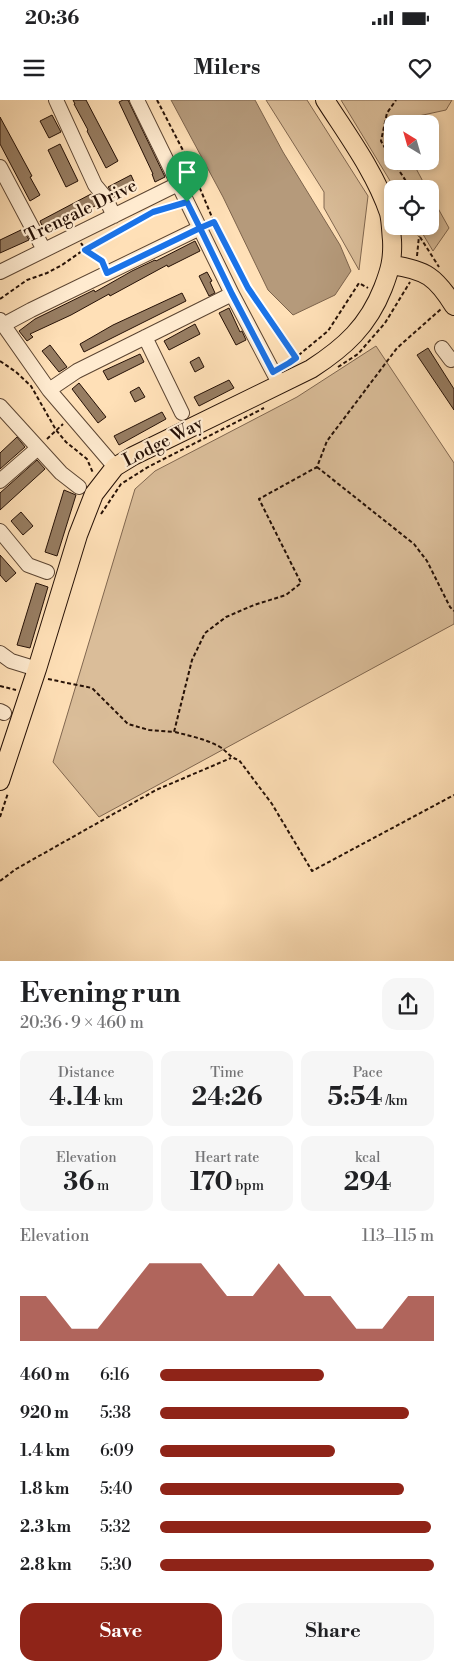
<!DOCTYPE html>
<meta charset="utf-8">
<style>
:root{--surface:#fff;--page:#f6f6f6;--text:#202124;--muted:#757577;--accent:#8f2418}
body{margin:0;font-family:"Libre Bodoni",serif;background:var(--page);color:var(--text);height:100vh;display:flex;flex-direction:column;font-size:19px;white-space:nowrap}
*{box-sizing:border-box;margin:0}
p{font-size:16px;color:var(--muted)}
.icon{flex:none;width:28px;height:28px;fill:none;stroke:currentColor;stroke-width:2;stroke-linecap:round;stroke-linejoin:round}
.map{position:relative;height:861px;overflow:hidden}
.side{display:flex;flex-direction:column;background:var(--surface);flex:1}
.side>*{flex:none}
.needle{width:32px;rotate:323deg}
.fabs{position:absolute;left:384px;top:15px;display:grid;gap:10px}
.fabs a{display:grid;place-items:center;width:55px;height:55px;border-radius:10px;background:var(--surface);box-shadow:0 2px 8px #0003;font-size:25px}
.pin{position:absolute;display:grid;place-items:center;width:42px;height:42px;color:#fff;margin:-51px -21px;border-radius:50% 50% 50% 0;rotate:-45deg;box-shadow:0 0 5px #0007}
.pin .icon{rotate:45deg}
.round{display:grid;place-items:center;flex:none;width:52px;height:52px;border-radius:15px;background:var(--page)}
.overview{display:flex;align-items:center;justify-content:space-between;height:85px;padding:0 20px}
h1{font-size:28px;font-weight:700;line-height:38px}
.metrics{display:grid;grid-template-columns:repeat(3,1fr);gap:8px;height:85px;padding:5px 20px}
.metrics div{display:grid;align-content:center;border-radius:12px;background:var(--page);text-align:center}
.metrics b{font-size:25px;font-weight:700}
.metrics small{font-size:14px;font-weight:400}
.metrics p{font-size:14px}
.chart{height:140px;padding:10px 20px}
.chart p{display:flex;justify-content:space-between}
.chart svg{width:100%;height:90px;margin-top:5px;fill:var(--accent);opacity:.7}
.primary-button{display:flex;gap:10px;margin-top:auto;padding:10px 20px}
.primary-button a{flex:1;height:58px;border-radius:15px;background:var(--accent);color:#fff;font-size:20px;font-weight:700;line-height:58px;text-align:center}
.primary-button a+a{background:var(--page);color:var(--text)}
ul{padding:0 20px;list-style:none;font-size:16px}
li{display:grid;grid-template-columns:80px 60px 1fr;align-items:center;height:38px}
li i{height:12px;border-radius:6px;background:var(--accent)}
.status{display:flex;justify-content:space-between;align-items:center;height:35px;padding:0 25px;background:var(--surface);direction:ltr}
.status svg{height:14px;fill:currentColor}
header{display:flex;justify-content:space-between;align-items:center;height:65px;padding:0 20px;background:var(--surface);font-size:22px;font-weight:700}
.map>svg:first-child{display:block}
.green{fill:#dabd99;stroke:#806750}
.water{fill:#b59a7b;stroke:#7c634c}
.building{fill:#977d62;stroke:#261106}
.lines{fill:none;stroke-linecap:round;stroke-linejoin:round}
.minor-casing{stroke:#5c4532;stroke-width:16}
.major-casing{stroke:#261106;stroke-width:20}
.path{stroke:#261106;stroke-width:2;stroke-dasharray:4 2.5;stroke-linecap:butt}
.minor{stroke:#ffebd0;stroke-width:14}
.major{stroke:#ffe0b7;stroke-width:18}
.route-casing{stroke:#fff;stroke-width:10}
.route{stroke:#1a73e8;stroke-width:6}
.labels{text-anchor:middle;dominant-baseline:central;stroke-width:4.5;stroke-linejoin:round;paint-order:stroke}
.street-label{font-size:18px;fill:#261106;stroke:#ffebd0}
</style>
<div class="status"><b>20:36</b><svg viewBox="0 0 49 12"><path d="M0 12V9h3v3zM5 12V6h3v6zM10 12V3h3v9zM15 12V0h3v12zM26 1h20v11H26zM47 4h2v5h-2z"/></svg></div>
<header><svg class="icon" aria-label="menu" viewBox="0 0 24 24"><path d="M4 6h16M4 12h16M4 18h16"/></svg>Milers<svg class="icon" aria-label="heart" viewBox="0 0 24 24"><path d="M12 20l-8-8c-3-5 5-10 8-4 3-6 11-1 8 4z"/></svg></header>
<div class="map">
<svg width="454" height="861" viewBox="0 0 454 861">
<rect width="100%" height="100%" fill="#ffe0b7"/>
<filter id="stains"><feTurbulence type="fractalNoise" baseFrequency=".004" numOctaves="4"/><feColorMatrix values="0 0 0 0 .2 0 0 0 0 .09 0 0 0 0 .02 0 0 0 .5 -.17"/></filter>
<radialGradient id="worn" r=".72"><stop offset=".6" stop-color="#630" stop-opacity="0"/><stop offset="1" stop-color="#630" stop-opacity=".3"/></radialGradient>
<path class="green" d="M266 0H307L368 96 359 170 324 108V92Z
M341 0H452L446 10 391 22 392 61H412L427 89H395Z
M430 94 449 128 433 151 418 126H430Z
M376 246 454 363V524L99 717 53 662 135 389 155 371 297 297Z"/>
<path class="water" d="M171 0H255L283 52 340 145 351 171 335 195 293 215 268 190 223 97Z"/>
<path class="building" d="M73 0H86L118 61 106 68 87 31 88 30 74 4H75Z
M123 0H128L165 77 155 82 152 74H153L119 2Z
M52 15 61 32 49 38 40 21Z
M0 17 32 76 30 77 40 95 30 101 0 44Z
M60 44 78 81 66 87 48 50Z
M131 75 136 86 115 97 108 87Z
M91 94 97 105 45 132 40 121Z
M23 129 29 140 0 153V140Z
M195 141 200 151 168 167 167 165 110 196 109 194 71 215 30 234 33 237 27 241 19 231 35 219 94 190 95 192 132 171 155 160 156 161Z
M207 172 212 181 210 182 215 193 209 196 199 176Z
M182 193 186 201 84 252 80 244 113 225Z
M229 208 240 232 242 231 246 240 236 245 219 213Z
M195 224 200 234 169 250 164 241Z
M50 245 67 267 59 272 42 251Z
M428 248 454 289V310L417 255Z
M140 254 144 262 108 280 103 271Z
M199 257 204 267 195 272 190 262Z
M229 280 234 288 199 306 194 297Z
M79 283 106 317 98 323 72 289Z
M139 287 145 297 135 302 130 292Z
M162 312 166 319 119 345 114 336Z
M17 337 25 347 0 369V353Z
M37 360 45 369 0 410V393Z
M64 390 76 395 57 456 45 452Z
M21 412 33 426 23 435 11 421Z
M0 455 16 473 6 482 0 475Z
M36 483 48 487 30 548 17 545Z"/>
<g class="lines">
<g class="minor-casing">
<path id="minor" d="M56 0 95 85 105 97 114 116
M137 0 232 194 279 283
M0 67 44 150
M0 172 178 84
M0 220 49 290 115 367
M3 225 31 210 200 128
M145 237 182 313
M442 248 451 260
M49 290 77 271 232 194
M0 306 61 373 79 387
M0 381 38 348
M0 431 28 465 47 472
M0 553 11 561 37 569
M0 611 4 613"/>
</g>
<g class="major-casing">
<path id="major" d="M392 165C426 170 436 177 454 206
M0 681 37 569 78 435 94 394 115 367 133 356 311 269C345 247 368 226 383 188 390 170 393 159 392 140 391 131 391 121 389 113 375 72 348 36 325 0"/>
</g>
<path class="path" d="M157 0 189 62 214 122
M392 60 381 41 387 13 396 0
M393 61 411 89
M210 124 214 122 248 188 296 258
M413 126 439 167
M81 143 85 149 103 163
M417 156 419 136
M0 199 27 180 47 173 62 165 85 149 153 112 175 106
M0 261 16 272 31 286 56 330 66 342 87 359 93 373
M283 267 289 263 328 231 359 183 368 188
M338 267 358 254 385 223 410 182
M47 339 63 324
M317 367 414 444 427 461 450 507 454 511
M101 414 121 384 148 367 264 308
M48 579 92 588 128 624 149 630 174 632 192 560 205 533 226 517 254 505 286 495 301 483 259 399 317 367 327 341 397 248 441 209
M0 586 16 590
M175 632C190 636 206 639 220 647 228 652 229 657 239 660L272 704 312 771 454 695
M0 717 8 693
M0 781 16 769 156 690 231 658"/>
<use href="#minor" class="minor"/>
<use href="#major" class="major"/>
</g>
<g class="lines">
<g class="route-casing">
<path id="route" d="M187 102 153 112 85 150 102 161 107 173 200 128 232 194 273 272 289 263 296 258 248 188 214 122 200 128 187 102"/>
</g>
<use href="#route" class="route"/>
</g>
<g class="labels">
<g class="street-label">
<text transform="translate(81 111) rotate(-26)">Trengale Drive</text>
<text transform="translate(163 342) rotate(-27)">Lodge Way</text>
</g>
</g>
<rect width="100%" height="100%" filter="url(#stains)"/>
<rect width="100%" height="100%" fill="url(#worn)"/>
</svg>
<div class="fabs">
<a><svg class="needle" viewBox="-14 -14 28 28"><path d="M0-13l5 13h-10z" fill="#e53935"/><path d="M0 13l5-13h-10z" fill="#757577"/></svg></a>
<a><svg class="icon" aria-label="locate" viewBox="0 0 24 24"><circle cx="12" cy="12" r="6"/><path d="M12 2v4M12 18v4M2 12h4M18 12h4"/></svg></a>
</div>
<div class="pin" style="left:187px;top:102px;background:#1e9e55"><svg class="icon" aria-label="arrive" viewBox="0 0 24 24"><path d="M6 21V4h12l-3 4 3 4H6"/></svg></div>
</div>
<section class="side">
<div class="overview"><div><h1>Evening run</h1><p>20:36 · 9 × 460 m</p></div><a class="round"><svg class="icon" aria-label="share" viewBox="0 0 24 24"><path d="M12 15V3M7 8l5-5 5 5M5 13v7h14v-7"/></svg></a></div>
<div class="metrics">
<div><p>Distance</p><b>4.14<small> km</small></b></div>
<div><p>Time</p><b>24:26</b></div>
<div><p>Pace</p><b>5:54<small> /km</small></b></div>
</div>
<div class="metrics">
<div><p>Elevation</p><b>36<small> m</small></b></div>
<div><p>Heart rate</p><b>170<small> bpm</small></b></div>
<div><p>kcal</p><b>294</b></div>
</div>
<div class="chart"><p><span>Elevation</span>113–115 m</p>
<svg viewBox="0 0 160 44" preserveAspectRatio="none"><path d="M0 44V22L10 22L20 38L30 38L40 22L50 6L60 6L70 6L80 22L90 22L100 6L110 22L120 22L130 38L140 38L150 22L160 22V44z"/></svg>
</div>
<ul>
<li><b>460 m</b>6:16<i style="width:60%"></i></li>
<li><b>920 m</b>5:38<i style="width:91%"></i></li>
<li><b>1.4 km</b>6:09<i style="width:64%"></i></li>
<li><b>1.8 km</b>5:40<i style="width:89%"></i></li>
<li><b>2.3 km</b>5:32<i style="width:99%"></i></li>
<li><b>2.8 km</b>5:30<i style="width:100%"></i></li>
</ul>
<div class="primary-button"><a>Save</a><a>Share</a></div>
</section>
